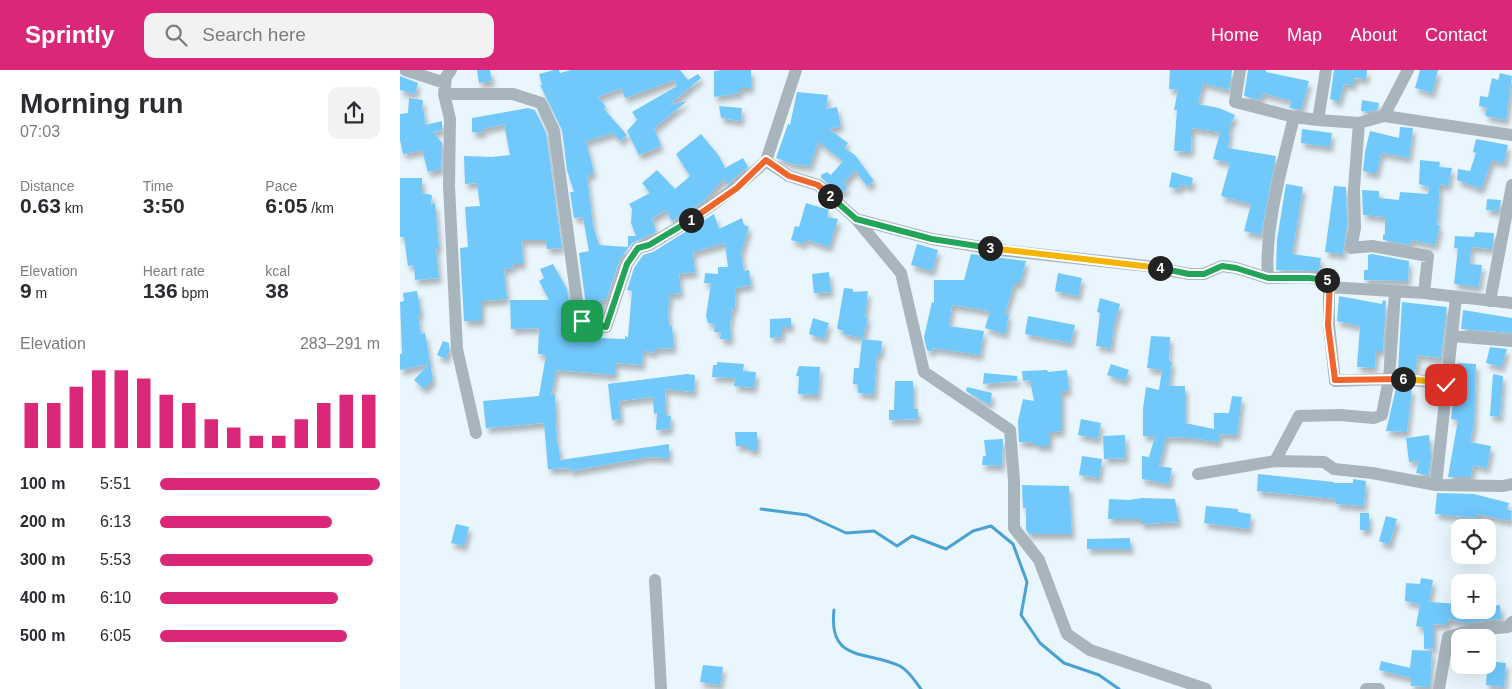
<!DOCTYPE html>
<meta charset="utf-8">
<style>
:root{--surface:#fff;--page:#f2f2f3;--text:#2b2b33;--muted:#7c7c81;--accent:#db2777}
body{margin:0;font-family:Helvetica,sans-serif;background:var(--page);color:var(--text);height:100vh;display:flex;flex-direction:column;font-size:19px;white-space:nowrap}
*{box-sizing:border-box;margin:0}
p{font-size:16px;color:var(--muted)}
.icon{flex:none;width:28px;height:28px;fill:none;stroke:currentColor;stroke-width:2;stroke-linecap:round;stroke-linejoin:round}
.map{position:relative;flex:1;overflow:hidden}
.details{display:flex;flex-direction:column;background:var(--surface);width:400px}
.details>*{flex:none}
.buttons{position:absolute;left:1051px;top:449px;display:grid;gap:10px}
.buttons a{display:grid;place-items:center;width:45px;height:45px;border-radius:10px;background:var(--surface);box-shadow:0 5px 20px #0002;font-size:25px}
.pin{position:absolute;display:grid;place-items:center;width:42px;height:42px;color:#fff;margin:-21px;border-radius:10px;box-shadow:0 2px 8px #0006}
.km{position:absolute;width:25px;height:25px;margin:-12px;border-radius:50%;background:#222;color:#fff;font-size:14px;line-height:25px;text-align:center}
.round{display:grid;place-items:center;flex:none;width:52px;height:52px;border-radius:10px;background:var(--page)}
.summary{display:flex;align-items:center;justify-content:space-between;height:85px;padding:0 20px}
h1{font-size:28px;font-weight:800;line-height:38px}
.metrics{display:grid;grid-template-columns:repeat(3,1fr);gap:8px;height:85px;padding:5px 20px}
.metrics div{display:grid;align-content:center}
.metrics b{font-size:21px;font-weight:800}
.metrics small{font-size:14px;font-weight:400}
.metrics p{font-size:14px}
.chart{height:140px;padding:10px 20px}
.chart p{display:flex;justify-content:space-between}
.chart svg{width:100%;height:90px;margin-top:5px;stroke:var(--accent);stroke-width:6}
ul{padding:0 20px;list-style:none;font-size:16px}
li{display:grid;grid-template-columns:80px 60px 1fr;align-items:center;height:38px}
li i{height:12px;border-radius:6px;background:var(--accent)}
header{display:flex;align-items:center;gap:30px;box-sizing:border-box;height:70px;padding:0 25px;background:var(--accent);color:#fff}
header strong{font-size:24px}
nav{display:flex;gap:28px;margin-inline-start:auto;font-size:18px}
.search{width:350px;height:45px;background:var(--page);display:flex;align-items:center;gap:12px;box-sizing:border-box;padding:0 18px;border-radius:10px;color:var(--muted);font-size:19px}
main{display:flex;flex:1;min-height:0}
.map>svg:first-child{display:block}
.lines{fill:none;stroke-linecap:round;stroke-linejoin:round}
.stream{stroke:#4aa2d3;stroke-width:3}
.building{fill:#71c8fa;filter:url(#shadow)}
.minor{stroke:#a8b5bc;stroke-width:12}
.split-1-casing{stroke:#fff;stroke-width:10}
.split-2-casing{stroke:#fff;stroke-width:10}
.split-3-casing{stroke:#fff;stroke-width:10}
.split-4-casing{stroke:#fff;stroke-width:10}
.split-5-casing{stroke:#fff;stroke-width:10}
.split-6-casing{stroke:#fff;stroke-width:10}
.split-7-casing{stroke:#fff;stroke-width:10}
.split-1{stroke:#22a559;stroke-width:6}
.split-2{stroke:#f0652b;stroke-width:6}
.split-3{stroke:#22a559;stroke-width:6}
.split-4{stroke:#f5b400;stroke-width:6}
.split-5{stroke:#22a559;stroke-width:6}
.split-6{stroke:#f0652b;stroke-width:6}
.split-7{stroke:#f5b400;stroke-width:6}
</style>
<header>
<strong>Sprintly</strong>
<div class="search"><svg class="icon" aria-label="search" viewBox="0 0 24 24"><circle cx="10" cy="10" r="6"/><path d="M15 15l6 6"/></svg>Search here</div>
<nav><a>Home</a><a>Map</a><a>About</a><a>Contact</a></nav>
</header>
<main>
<section class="details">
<div class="summary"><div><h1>Morning run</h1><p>07:03</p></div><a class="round"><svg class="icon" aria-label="share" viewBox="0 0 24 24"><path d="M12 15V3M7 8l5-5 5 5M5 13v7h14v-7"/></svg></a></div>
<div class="metrics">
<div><p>Distance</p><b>0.63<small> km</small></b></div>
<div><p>Time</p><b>3:50</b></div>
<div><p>Pace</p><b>6:05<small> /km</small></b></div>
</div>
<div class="metrics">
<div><p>Elevation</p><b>9<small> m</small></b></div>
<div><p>Heart rate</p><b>136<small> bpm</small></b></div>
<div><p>kcal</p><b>38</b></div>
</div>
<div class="chart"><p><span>Elevation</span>283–291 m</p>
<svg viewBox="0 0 160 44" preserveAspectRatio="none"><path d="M5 44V22M15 44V22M25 44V14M35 44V6M45 44V6M55 44V10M65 44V18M75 44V22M85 44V30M95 44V34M105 44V38M115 44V38M125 44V30M135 44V22M145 44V18M155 44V18"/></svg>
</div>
<ul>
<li><b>100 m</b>5:51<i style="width:100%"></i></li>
<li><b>200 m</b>6:13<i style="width:78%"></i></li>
<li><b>300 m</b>5:53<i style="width:97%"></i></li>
<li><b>400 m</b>6:10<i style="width:81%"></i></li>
<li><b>500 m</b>6:05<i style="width:85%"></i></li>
</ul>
</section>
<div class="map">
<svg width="1112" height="619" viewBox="0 0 1112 619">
<defs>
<filter id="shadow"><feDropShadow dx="3" dy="5.5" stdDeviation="2.5" flood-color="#0004"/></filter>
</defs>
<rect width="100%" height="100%" fill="#eaf6fd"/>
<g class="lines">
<path class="stream" d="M361 439 407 445 446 463 474 461 497 476 512 466 546 479 573 461 591 456 613 474 627 512 621 545 640 573 664 593 699 605 719 619
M434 540C428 593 466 580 500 596 509 601 515 611 521 619"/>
</g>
<path class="building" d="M77 0H90L92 11 79 13Z
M154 0H159L160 3 171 0H280L288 10 298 4 301 8 269 35 287 31 254 58 261 76 239 85 227 61 237 50 232 42 277 16 274 10 225 28 221 18 198 27 206 37 204 39 227 65 220 71 213 63 186 71 194 103 187 105 193 156 199 175 228 177V166H236L231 153 232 139 229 134 250 123 242 113 257 100 275 119 290 106 276 84 301 64 319 86 325 98 343 88 348 97 326 115 324 108 305 130 272 151 266 140 252 148 256 162 232 173 220 189 206 230 201 229V247L187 243 179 183 189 181 183 147 174 148 170 122H174L167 100 162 60 140 15H142L139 4Z
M323 0H351V18H340V23L314 27V1Z
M770 0H832L829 20 803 13 798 34 819 38 835 45 830 56 828 78 876 86 861 165 844 161 851 134 821 126 830 93 813 89 820 62 792 58 791 82 774 81 777 40H774L778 20 769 19Z
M848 0H866V2L909 11 901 40 890 38 891 31 863 23 860 30 844 26Z
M934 0H967L966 9 954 8V15L944 14 939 32 930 29Z
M1020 0H1038L1032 23 1015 18Z
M1100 3 1112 6 1106 50 1085 46 1087 38 1079 36 1080 26 1088 27 1092 8 1098 10Z
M0 6 18 13 15 24 0 20Z
M397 22 428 25 426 39 437 37 441 56 429 59 448 73 444 78 455 85 474 111 467 116 455 100 443 114 447 117 442 124 421 108V105L427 102 431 105 443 91 418 72 410 96 393 94 376 88 388 54 390 55Z
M9 28 23 30 22 41H24L25 55 42 51V60L33 62 42 73 41 99 28 102 22 80 3 84 0 70V44L8 43Z
M962 30 979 33 978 39 969 42 961 41Z
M319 36 342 38 341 51 321 48Z
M128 38 135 40 146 63 162 178 147 179 146 170H122L123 194H112L113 198 104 199 107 229 82 231V251H64L60 178 68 177 65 137 80 136 77 113 65 114 64 86 92 87 110 85 104 54 83 59 82 63 72 62V48Z
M1000 57 1013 58 1009 88 983 83 981 84 976 104 963 101 965 82 970 61 999 68Z
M902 59 932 63 930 77 901 73Z
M1076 69 1108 75 1104 93 1092 90 1081 119 1057 110 1058 99 1070 101 1076 83 1073 82Z
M1020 90 1040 92 1039 97 1052 98 1048 116 1040 114 1037 155 1040 156 1035 175 1011 170 1010 175 983 170V165L985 164V147L963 145 962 120 979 121V128L999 130 1000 122 1028 124 1029 117 1019 114Z
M772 102 793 108 791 117 781 114 780 119 769 117Z
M0 108H22V123L32 125 31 134H35L39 178H36L39 208 15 210 14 195 8 196 4 167H0Z
M886 114 903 117 892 184 921 188 919 201 876 200 877 170Z
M934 116 946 117 947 154 943 184 925 182Z
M1087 129 1101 130 1099 141 1086 140Z
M406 133 429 140 427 147 438 149 429 177 405 169 404 174 391 170 395 156 399 157Z
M314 144 319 159 342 148 344 155 349 157 341 183 344 201 349 200 351 215 336 218 335 237H333L330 251 331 270 320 269 321 262H314L315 254 308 253 306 246 311 213H304L305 203 318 204V197H328L325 173 293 182 295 202 279 204 281 223 270 224 268 240 269 256H272L274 278 255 279 254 283 243 280 242 295 215 293V305L156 300 151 325H155L157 376H159L160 390 269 374V388L248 387 171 401 170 398 148 399 144 353 86 358 83 331 139 326 146 285 138 284 139 258 111 259 110 230H149L139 211 144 208 140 199 153 194 167 219 172 250 170 267 225 269V266L228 267 232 221 227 220 234 198 243 185 253 182Z
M1075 162 1094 163 1092 179 1071 177 1070 194 1082 195 1079 217 1054 214 1058 178H1054L1055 166 1074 167Z
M517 174 538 180 532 201 511 195Z
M571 184 626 191 620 213H614L605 244 609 245 605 264 585 258 590 241 552 235 549 256 584 261 580 285 533 278 532 282 527 280 524 267 532 232 534 233V210H564Z
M972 184 1009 191 1008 211 964 210V200H968V185Z
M429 202 431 222 414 223 412 204Z
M658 203 682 208 678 226 655 221Z
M444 218 453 219V222L468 221 465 247 468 248 463 268 443 264 444 261 437 259Z
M17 221 21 244 18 245 21 264 25 263 33 310 24 319 14 310 29 294 0 300V284H2L0 232 4 231 3 223Z
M939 226 982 234 983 230 986 231 983 281H976L975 298 957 297 960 256 937 251Z
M700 228 720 234 714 255 711 278 696 276 700 243 697 242Z
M1002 232 1047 237 1041 288 1018 285 1015 302 998 301Z
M1063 240 1112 248V263L1061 259Z
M628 246 675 255 671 273 625 264Z
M391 248V257H382V267L370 268V249Z
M413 248 429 253 424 269 409 264Z
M751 266 770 267 769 291 772 292 769 316H785V353L814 359V343H829L832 326 842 327 837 365 820 364 818 372 792 368 766 367 759 396 772 398 769 414 742 409V386L749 387 755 366H743V339L746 317 759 320 762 300 747 298Z
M462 269 482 271 481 284H477L474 325 458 323V314H453L454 298H459Z
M43 271 49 273V281L46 289 37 285Z
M1090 277 1107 279 1101 297 1086 293Z
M317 292 344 294 343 301 356 302 354 318 334 316 335 308 312 307 313 295H317Z
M1058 293 1076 294 1074 354 1070 372 1091 376 1087 398 1073 395 1071 407H1048L1058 350 1051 349 1054 323 1056 324Z
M711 294 729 300 725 311 707 305Z
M399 296 420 297 418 325 398 324 399 306H396Z
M647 300 648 302 667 300 669 320 662 321V361L650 362V376H636V373L619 372 618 351 623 329 634 331 630 310 623 311 622 301Z
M584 303 617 306V311L583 314Z
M287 304 295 305 294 322 265 319 266 345 271 346 270 359 256 360 257 343 254 344 253 327 219 331 221 349 212 350 208 314Z
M1093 304 1103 306 1100 347 1090 346Z
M495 311H513V339H518V349L489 350V340H494Z
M567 317 592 323 590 335 566 321Z
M996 318H1012L1007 362 986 361Z
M681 349 701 353 698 369 678 365Z
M335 362H357V380H348V376H336Z
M725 365 726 388 704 389 703 366Z
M1029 365 1031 386 1029 405 1016 403 1019 391 1009 392 1006 368Z
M603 369 602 396 582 395 583 386H586L584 370Z
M682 386 702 389 699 408 679 405Z
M858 404 934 412V413H953V409L966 411 964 436 936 434V429L857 421Z
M622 415 669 416 672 464H629L626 460V438H623Z
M1037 423 1074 424 1109 433 1107 440 1112 441 1110 451 1077 444V448L1035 444Z
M742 428 775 429 779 452 741 454V449H708L709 429 729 430Z
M806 436 838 439V442L851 444 849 459 804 453Z
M960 443H969V460H960Z
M986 446 997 449 989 475 979 471Z
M56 454 69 457 64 476 51 473Z
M730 468 731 479H687V469Z
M1021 508 1033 510 1029 532 1060 534V540H1088V536L1100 535 1101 549 1066 553 1048 549V555L1034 554V578L1024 579V558L1016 556 1020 534 1005 531 1006 513 1020 514Z
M1012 580 1032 581 1030 617 1011 616V608L979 600 981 591 1010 598Z
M1088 591 1106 593 1104 617 1086 615Z
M303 595 323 597 320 615 300 612Z"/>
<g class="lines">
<path class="minor" d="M5 0 45 13
M51 0 46 7 44 24 50 49 49 116 57 279 76 363
M396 0 366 91 389 106 418 115 456 149 501 203 524 302 610 360 614 410V458L639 490 667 564 690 580 806 619
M840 0 835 32 894 47 918 50
M926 0 918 50 959 53 984 46 1112 65
M44 24H113L141 33 154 61 179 246 182 251 206 257 227 194 238 178 249 175C292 150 330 125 366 91
M984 46 1008 0
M959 53 954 118 955 158 951 178 972 176 1028 186 1024 223
M456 149 532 169 600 180 747 196 789 204H804L822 196 836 198 868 208 909 207 929 211V217L1024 223 1112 233
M868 208C864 159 882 96 894 47
M929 217V255L935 311 989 309 1040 312 1046 315
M1090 231 1112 115
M1052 266 1112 271
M875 391 899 346 940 345 974 348 982 345 989 309 995 222
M798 404 875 391 924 392 934 399 972 403 1036 415 1103 416 1112 414
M1036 415 1056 227
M255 510 261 619
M966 619H979
M1039 619 1048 567 1072 560 1108 557 1112 552"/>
</g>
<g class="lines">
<g class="split-1-casing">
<path id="split-1" d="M182 251 206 257 227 194 238 178 249 175 291 150"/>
</g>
<g class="split-2-casing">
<path id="split-2" d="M291 150 337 118 366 90 389 106 418 115 430 126"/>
</g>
<g class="split-3-casing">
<path id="split-3" d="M430 126 456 149 532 169 590 178"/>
</g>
<g class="split-4-casing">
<path id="split-4" d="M590 178 760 198"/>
</g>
<g class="split-5-casing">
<path id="split-5" d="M760 198 789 204H804L822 196 836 198 868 208H909L927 210"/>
</g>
<g class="split-6-casing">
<path id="split-6" d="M927 210 930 211 928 255 935 310 1003 309"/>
</g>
<g class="split-7-casing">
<path id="split-7" d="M1003 309 1040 312 1046 315"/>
</g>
<use href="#split-1" class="split-1"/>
<use href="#split-2" class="split-2"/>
<use href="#split-3" class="split-3"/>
<use href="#split-4" class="split-4"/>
<use href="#split-5" class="split-5"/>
<use href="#split-6" class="split-6"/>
<use href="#split-7" class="split-7"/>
</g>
</svg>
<div class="buttons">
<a><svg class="icon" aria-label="locate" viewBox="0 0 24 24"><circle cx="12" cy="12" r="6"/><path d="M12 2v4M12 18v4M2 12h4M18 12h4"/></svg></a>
<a>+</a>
<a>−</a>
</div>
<div class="pin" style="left:182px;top:251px;background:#1e9e55"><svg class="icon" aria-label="arrive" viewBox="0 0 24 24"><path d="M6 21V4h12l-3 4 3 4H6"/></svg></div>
<div class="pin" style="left:1046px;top:315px;background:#d93025"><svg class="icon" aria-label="check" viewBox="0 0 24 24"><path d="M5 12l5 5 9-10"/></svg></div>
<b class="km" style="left:291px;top:150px">1</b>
<b class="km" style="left:430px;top:126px">2</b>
<b class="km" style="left:590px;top:178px">3</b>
<b class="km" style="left:760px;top:198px">4</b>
<b class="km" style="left:927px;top:210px">5</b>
<b class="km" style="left:1003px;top:309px">6</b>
</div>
</main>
